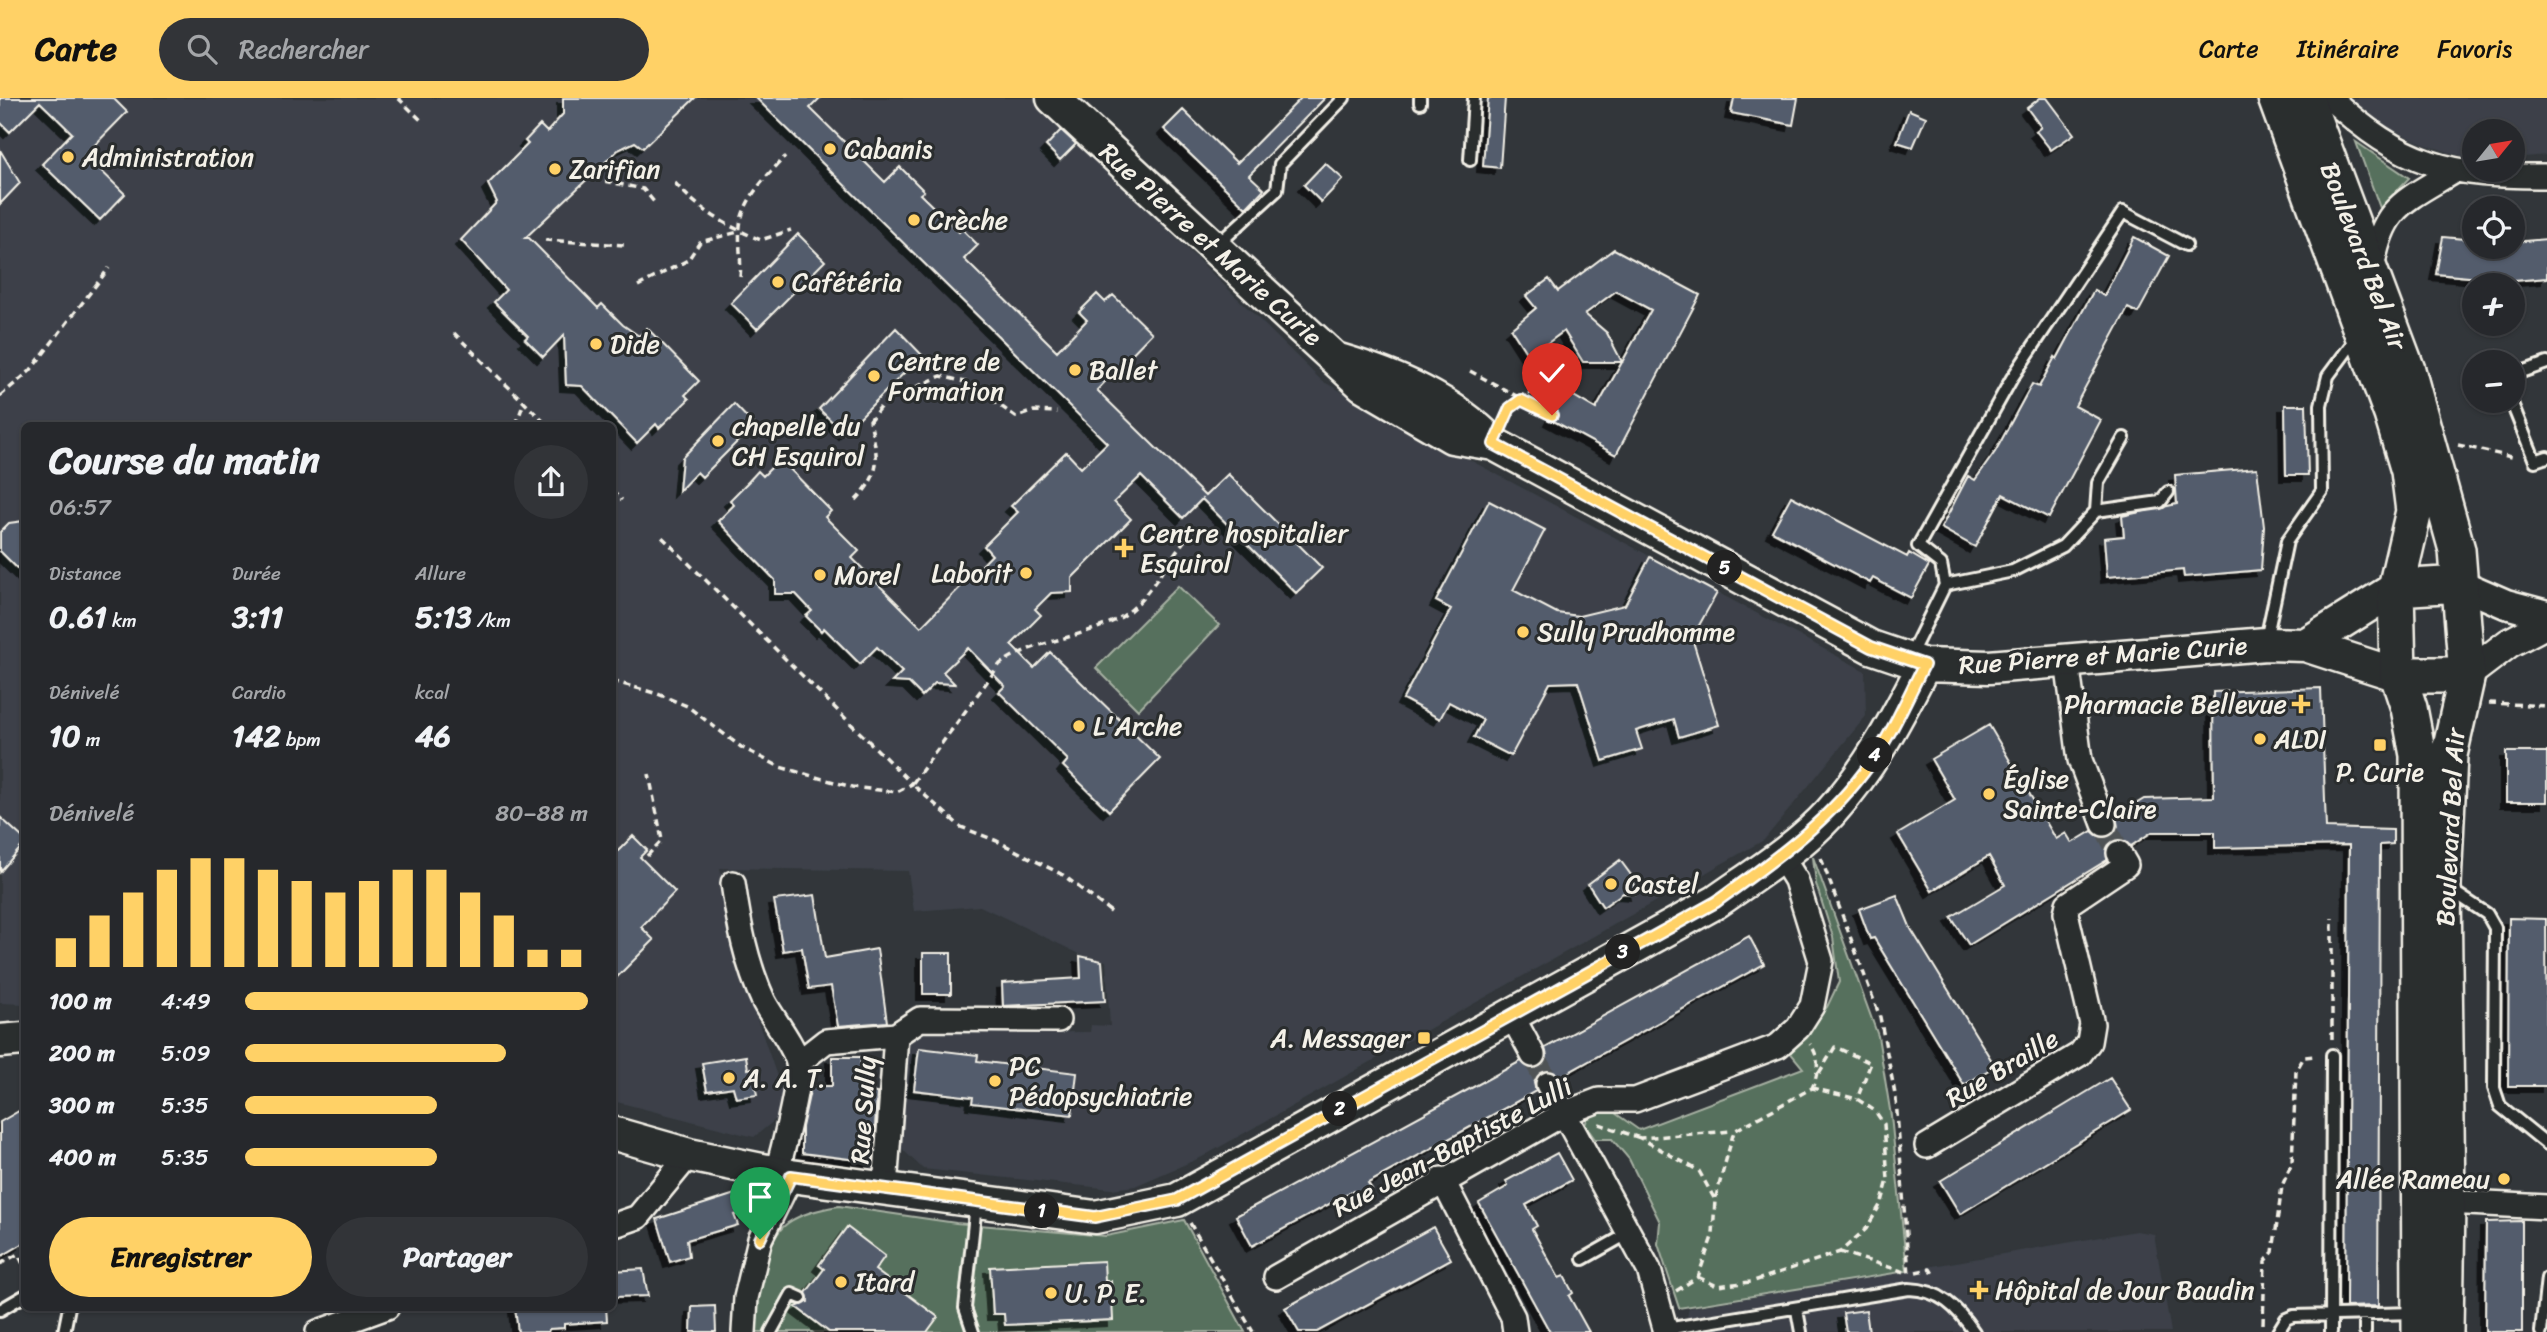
<!DOCTYPE html>
<html lang="fr">
<meta charset="utf-8">
<style>
:root{--surface:#26282c;--page:#323438;--text:#f1f3f6;--muted:#a4a6a9;--line:#424448;--accent:#ffd166}
body{margin:0;font-family:Sriracha,sans-serif;background:var(--page);color:var(--text);height:100vh;display:flex;flex-direction:column;font-size:26px;white-space:nowrap}
*{box-sizing:border-box;margin:0}
p{font-size:23px;color:var(--muted)}
.icon{flex:none;width:38px;height:38px;fill:none;stroke:currentColor;stroke-width:2;stroke-linecap:round;stroke-linejoin:round}
.map{position:relative;flex:1;overflow:hidden}
.side{position:absolute;left:21px;top:324px;width:595px;height:889px;display:flex;flex-direction:column;background:var(--surface);border-radius:10px;box-shadow:0 2px 5px #0004,0 0 0 2px var(--line)}
.side>*{flex:none}
.needle{width:46px;rotate:60deg}
.buttons{position:absolute;left:2462px;top:21px;display:grid;gap:14px}
.buttons a{display:grid;place-items:center;width:63px;height:63px;border-radius:50%;background:var(--surface);box-shadow:0 2px 5px #0004,0 0 0 2px var(--line);font-size:35px}
.pin{position:absolute;display:grid;place-items:center;width:60px;height:60px;color:#fff;margin:-72px -30px;border-radius:50% 50% 50% 0;rotate:-45deg;box-shadow:0 0 7px #0007}
.pin .icon{rotate:45deg}
.km{position:absolute;width:35px;height:35px;margin:-18px;border-radius:50%;background:#222;color:#fff;font-size:19px;line-height:35px;text-align:center}
.round{display:grid;place-items:center;flex:none;width:74px;height:74px;border-radius:37px;background:var(--page)}
.overview{display:flex;align-items:center;justify-content:space-between;height:119px;padding:0 28px}
h1{font-size:38px;font-weight:700;line-height:52px}
.figures{display:grid;grid-template-columns:repeat(3,1fr);gap:10px;height:119px;padding:7px 28px}
.figures div{display:grid;align-content:center}
.figures b{font-size:30px;font-weight:700}
.figures small{font-size:19px;font-weight:400}
.figures p{font-size:19px}
.chart{height:196px;padding:14px 28px}
.chart p{display:flex;justify-content:space-between}
.chart svg{width:100%;height:126px;margin-top:7px;stroke:var(--accent);stroke-width:6}
.cta{display:flex;gap:14px;margin-top:auto;padding:14px 28px}
.cta a{flex:1;height:80px;border-radius:42px;background:var(--accent);color:#111;font-size:28px;font-weight:700;line-height:80px;text-align:center}
.cta a+a{background:var(--page);color:var(--text)}
ul{padding:0 28px;list-style:none;font-size:23px}
li{display:grid;grid-template-columns:112px 84px 1fr;align-items:center;height:52px}
li i{height:18px;border-radius:9px;background:var(--accent)}
header{display:flex;align-items:center;gap:42px;box-sizing:border-box;height:98px;padding:0 35px;background:var(--accent);color:#111}
header strong{font-size:33px}
nav{display:flex;gap:38px;margin-inline-start:auto;font-size:24px}
.search{width:490px;height:63px;background:var(--page);display:flex;align-items:center;gap:18px;box-sizing:border-box;padding:0 24px;border-radius:38px;color:var(--muted);font-size:26px}
.map>svg:first-child{display:block}
.built{fill:#3c4149}
.green{fill:#57705d;stroke:#a6b0a2;stroke-width:2}
.building{fill:#525c6c;stroke:#f4f1e8;stroke-width:2;filter:url(#shadow)}
.lines{fill:none;stroke-linecap:round;stroke-linejoin:round}
.minor-tunnel{stroke:#4f5254;stroke-width:23;stroke-dasharray:23 11;stroke-linecap:butt}
.service-casing{stroke:#f4f1e8;stroke-width:16}
.minor-casing{stroke:#f4f1e8;stroke-width:28}
.tertiary-casing{stroke:#f4f1e8;stroke-width:33}
.secondary-casing{stroke:#f4f1e8;stroke-width:37}
.primary-casing{stroke:#f4f1e8;stroke-width:40}
.path{stroke:#f4f1e8;stroke-width:3.5;stroke-dasharray:7 5;stroke-linecap:butt}
.service{stroke:#2a2d2e;stroke-width:10}
.minor{stroke:#2a2d2e;stroke-width:23}
.tertiary{stroke:#2a2d2e;stroke-width:28}
.secondary{stroke:#2a2d2e;stroke-width:32}
.primary{stroke:#2a2d2e;stroke-width:35}
.route-casing{stroke:#fff;stroke-width:14}
.route{stroke:#ffd166;stroke-width:9}
.poi-dot{fill:#ffd166;stroke:#2a2d2e;stroke-width:2.5}
.labels{text-anchor:middle;dominant-baseline:central;stroke-width:6;stroke-linejoin:round;paint-order:stroke}
.poi-label{font-size:26px;fill:#f4f1e8;stroke:#2a2d2e;text-anchor:start}
.street-label{font-size:26px;fill:#f4f1e8;stroke:#2a2d2e}
</style>
<header>
<strong>Carte</strong>
<div class="search"><svg class="icon" aria-label="search" viewBox="0 0 24 24"><circle cx="10" cy="10" r="6"/><path d="M15 15l6 6"/></svg>Rechercher</div>
<nav><a>Carte</a><a>Itinéraire</a><a>Favoris</a></nav>
</header>
<div class="map">
<svg width="2547" height="1234" viewBox="0 0 2547 1234">
<defs>
<filter id="shadow"><feDropShadow dx="-6" dy="6" stdDeviation="0" flood-color="#0009"/></filter>
</defs>
<rect width="100%" height="100%" fill="#32363a"/>
<filter id="ink" filterUnits="userSpaceOnUse"><feTurbulence type="fractalNoise" baseFrequency=".0143" numOctaves="2"/><feDisplacementMap in="SourceGraphic" scale="14" xChannelSelector="R" yChannelSelector="G"/><feConvolveMatrix kernelMatrix="1 2 1 2 8 2 1 2 1" color-interpolation-filters="sRGB"/></filter>
<g filter="url(#ink)">
<path class="built" d="M0 0H1033L1322 283 1865 573 1866 618 1764 742 1202 1059 1135 1088 1112 1091 923 1071 899 1048 906 947 920 935 1090 934 1091 927 1110 928 1106 863 1084 858 980 808 914 813 908 773 720 770 733 852 779 984 783 1000 775 1022 754 1039 613 1003 612 327H24V906L0 905Z
M2349 0H2547V57L2513 60V33H2474V60L2464 59 2423 46 2389 30Z
M2136 1133 2154 1136 2171 1234H1684L1689 1210Z"/>
<path class="green" d="M2356 44 2409 80 2380 110Z
M1178 488 1219 527 1138 612 1096 570Z
M1813 759 1878 938 1891 1018 1907 1173 1679 1210 1658 1146 1660 1124 1629 1061 1612 1041H1595L1585 1027 1589 1016 1612 1013 1639 1032 1803 970 1789 953 1827 909 1839 884 1833 839 1816 786Z
M839 1108 956 1125 1106 1138 1184 1122 1245 1234H754C755 1208 764 1147 783 1129 796 1116 821 1111 839 1108Z"/>
<path class="building" d="M0 0H113L127 14 85 57 125 96 100 122 42 66 72 35 40 4 10 34 0 24Z
M563 0H695L643 50 635 44 618 52 525 140H529L598 210 602 206 623 227 639 238 647 230 699 283 685 297 689 301 659 330 656 326 637 345 582 288 566 287 564 237 543 259 525 241 528 238 494 204 506 192 461 142 497 104 488 86 528 46 525 43 540 27 547 34 563 16Z
M756 0H820L810 10 885 84 900 69 924 93 920 96 959 134 962 131 978 147 964 161 1057 253 1087 222 1079 214 1097 196 1105 204 1113 197 1152 235 1097 292 1205 398 1228 376 1322 470 1296 495 1202 401 1183 420 1141 378 1114 404 1131 421 1072 480V494L1051 495 1035 511 1041 517 1011 547 1034 570 1050 554 1160 661 1109 713 1063 668 1068 662 999 594 1005 588 968 550 943 574 955 586 935 585 922 598 909 585 892 584 902 574 877 549 860 566 824 530 821 533 806 518 812 513 796 496H775V482L718 423 734 407 730 402 749 383 758 373 763 378 780 361 831 413 825 419 859 453 852 460 921 529 992 457 984 448 1018 414 1011 408 1066 354 1081 370 1107 345Z
M1301 0H1325L1249 77 1264 91 1246 110 1164 31 1183 12 1237 65Z
M1488 0H1505L1500 70 1483 68Z
M1734 0H1798L1793 27 1731 15Z
M2040 0H2047L2074 36 2051 52 2036 33 2041 29 2027 10Z
M1909 12 1926 19 1913 49 1897 44Z
M1061 32 1076 46 1060 62 1046 48Z
M0 52 20 85 0 106Z
M1325 65 1343 81 1321 104 1304 87Z
M798 136 825 163 757 231 731 205Z
M2134 139 2169 158 2138 215 2128 210 2075 308 2101 322 2049 420 2003 396 1975 449 1941 430 1968 378 1975 382 1995 354 2032 286 2039 289 2055 259 2057 261 2094 192 2104 198Z
M2443 139 2474 142V149H2513V144L2547 141V180L2513 183 2436 176Z
M1614 151 1700 197 1616 357 1550 321 1565 293 1596 311 1651 212 1616 193 1585 216 1607 235 1622 264H1583L1564 233 1529 259 1511 231 1536 210 1526 198 1549 181 1558 193Z
M896 230 922 257 844 335 819 311Z
M734 306 754 327 702 379 697 374 679 393 682 360Z
M2285 307H2306L2308 377H2286Z
M2257 370 2264 429 2261 472 2184 479 2183 472 2107 479 2104 440 2124 438 2122 418 2177 406 2175 377Z
M1791 398 1907 459 1909 455 1929 467 1911 500 1873 480 1870 485 1772 433Z
M1489 403 1545 432 1513 492 1557 515 1579 518 1625 507 1650 459 1717 495 1692 540 1719 627 1679 639 1674 621 1636 633 1642 651 1603 663 1578 584 1550 585 1511 658 1474 639 1483 622 1449 604 1440 621 1403 601 1451 511 1436 503Z
M24 423V477L0 453V434L9 425Z
M2321 590 2326 730 2393 732V746L2380 747 2378 1208 2346 1209 2349 747 2215 750V734H2152L2131 748 2118 741 2107 749V762L1969 847 1951 819 2005 787 1989 758 1932 793 1898 736 1955 702 1931 661 1989 627 2056 741 2066 735 2072 745 2092 733 2101 740 2110 739 2118 729 2116 718 2144 701 2214 699 2213 594Z
M2506 654H2547V704H2506Z
M0 719 24 741V746L0 774Z
M633 738 647 752 640 759 675 794 641 829 654 842 612 884V759Z
M1620 762 1631 777 1636 796 1623 795 1603 809 1588 786Z
M815 797 825 860 877 851 887 924 838 928 831 888 809 891 802 850 783 853 774 802Z
M1897 797 1911 831 1995 968 1964 987 1874 840 1870 841 1859 811Z
M2509 820 2546 821 2547 988H2508Z
M1749 838 1764 866 1560 979 1549 972 1541 974 1534 985 1536 993 1368 1085 1372 1091 1357 1099 1353 1093 1252 1148 1236 1118 1521 963 1532 971 1540 969 1547 958 1545 950Z
M923 855H951V896H923Z
M1080 858 1102 863 1105 903 1003 908 1002 885 1081 880Z
M919 950 978 957 977 963 1077 975 1072 1017 972 1005 973 999 914 992Z
M746 958 748 971 752 970 757 997 736 1000 733 989 707 993 702 965Z
M832 959H861L860 977H870V994L877 995 873 1064 802 1055V1029L811 988H832Z
M2110 980 2131 1012 1960 1116 1940 1083Z
M24 1010V1145L0 1159V1024Z
M1557 1055 1572 1082 1526 1107 1537 1128 1532 1131 1559 1180 1564 1178 1573 1195 1569 1198 1589 1234H1550L1479 1105 1508 1088 1506 1083Z
M754 1090 750 1113 734 1117 738 1127 687 1142 689 1158 670 1164 657 1121Z
M2522 1123V1234H2485L2486 1124Z
M847 1129 885 1158 875 1172 938 1219 927 1234H829L796 1209 808 1204 806 1195 824 1171 819 1167Z
M1433 1129 1451 1161 1317 1234H1299L1285 1210Z
M1104 1163 1105 1183H1111L1113 1222 1005 1227 1004 1216H993L990 1169Z
M643 1171 648 1198 612 1199V1173Z
M715 1208 716 1234H691L692 1209Z
M515 1209H606L607 1223 564 1226V1230L549 1231 548 1234H518Z
M1866 1212 1869 1234H1846L1843 1215Z"/>
<g class="lines">
<path class="minor-tunnel" d="M2104 726 2119 755
M1533 957 1548 986"/>
<g class="service-casing">
<path id="service" d="M1420 5V0
M1470 62 1474 0
M1216 148 1277 92 1280 66 1344 0
M2513 277 2547 265
M2511 303 2535 363 2547 359
M2096 413 2160 404 2168 394
M1945 487 2013 473 2063 448 2096 413 2098 385 2124 340
M2266 542 2287 443 2322 393 2321 307 2328 278 2357 239
M1909 560 1945 487 1941 466 1918 448 2012 280 2123 114 2186 147
M2448 790 2487 816 2495 830 2494 990 2500 1008 2547 1046
M1583 1161 1629 1135
M0 1212 24 1198
M1797 1212 1801 1234
M1666 1231 1909 1191C1940 1192 1957 1209 1974 1234
M64 1234 69 1209
M771 1234 792 1196 801 1200
M973 1234 965 1210 976 1106
M2278 1234 2286 1221 2293 1218 2417 1215
M2331 1234 2332 957
M2365 1234V1216
M2541 1234 2547 1180"/>
</g>
<g class="minor-casing">
<path id="minor" d="M2330 0C2402 67 2450 79 2547 78
M2372 172C2382 108 2403 104 2454 73
M2067 563 2080 662 2104 726
M733 785C739 827 746 865 764 904 773 921 794 947 798 965 801 980 782 1057 776 1075
M1511 916 1533 957
M798 965 826 943 896 937 920 921 1058 922
M1548 986 1649 1172 1666 1234
M1927 1048 2080 956 2089 944 2092 926 2066 815 2068 806 2126 767 2119 755
M1442 1081 1513 1219 1515 1234
M885 1090 896 937
M2447 1104 2547 1109
M612 1128 638 1119 689 1057
M1276 1179 1565 1015 1599 1002H1635L1778 948 1798 930 1812 908 1821 863 1796 782 1781 758
M318 1234 387 1209
M744 1234 746 1200 760 1141 791 1078"/>
</g>
<g class="tertiary-casing">
<path id="tertiary" d="M2460 486 2506 506 2547 517
M2467 577 2509 545 2547 525"/>
</g>
<g class="secondary-casing">
<path id="secondary" d="M1053 0 1363 287 1452 339 1494 346
M1339 262C1397 279 1451 302 1494 346L1871 549 1924 567 1989 569 2266 546 2305 547 2398 577
M2305 547 2396 490
M0 943 24 941
M612 1035 689 1057 791 1078 1095 1119 1177 1102 1716 804C1754 777 1798 750 1830 715 1870 671 1897 620 1924 567"/>
</g>
<g class="primary-casing">
<path id="primary" d="M2276 0 2392 316 2409 373 2414 413 2396 490 2398 577 2409 610 2418 657 2420 1234
M2305 0 2407 272 2457 452 2467 577 2449 657 2443 787 2447 1104 2445 1234
M2396 490 2460 486
M2398 577H2467"/>
</g>
<path class="path" d="M398 0 423 24
M605 83 643 91 655 105
M675 85C700 113 727 128 761 142L791 132
M545 142 624 147
M740 179C742 162 738 145 740 128 743 102 767 77 785 59
M638 188 688 162 700 144 738 134
M454 235 547 327
M1537 254 1553 278
M1470 273 1552 317
M0 298 30 273 109 170
M1505 322 1510 310 1577 259
M516 327 524 304
M2458 347 2516 360
M612 393 622 402
M856 402C884 372 877 359 870 322L881 308 900 296 941 278 969 285 1016 319 1034 313 1057 314
M612 583 658 596 687 608 741 649 780 669 852 689 897 694 912 686 662 439
M2489 605 2547 608
M647 758 662 742 649 676
M1821 760 1880 919 1896 1001 1909 1177
M1111 814 1063 777 997 743 961 729 912 686 1000 566C1035 542 1078 541 1116 522 1146 507 1164 466 1186 441
M2332 941V820
M1819 975 1835 949 1871 965 1857 1001
M1599 1026 1640 1040
M1714 1100 1699 1073 1640 1040 1733 1033
M1190 1125 1253 1234
M1840 1154 1905 1174
M0 1166 18 1156 24 1168
M1916 1174 1930 1171 1935 1179
M1698 1179 1717 1188 1751 1184 1840 1154 1866 1131 1882 1104 1888 1082 1884 1026 1875 1013 1857 1001 1812 990
M1676 1193 1698 1179 1713 1136 1715 1102 1734 1033 1812 990C1819 975 1820 959 1810 946
M2263 1226 2265 1164 2273 1154 2282 1088 2292 1065 2296 973 2304 959 2316 958"/>
<use href="#service" class="service"/>
<use href="#minor" class="minor"/>
<use href="#tertiary" class="tertiary"/>
<use href="#secondary" class="secondary"/>
<use href="#primary" class="primary"/>
</g>
</g>
<g class="lines" filter="url(#ink)">
<g class="route-casing">
<path id="route" d="M760 1141 791 1078 1095 1119 1177 1102 1716 804C1773 763 1829 724 1870 666 1892 636 1907 600 1924 567L1871 549 1494 346 1510 310 1521 302 1552 317"/>
</g>
<use href="#route" class="route"/>
</g>
<g class="poi-dot">
<circle cx="830" cy="51" r="7"/>
<circle cx="68" cy="59" r="7"/>
<circle cx="555" cy="71" r="7"/>
<circle cx="914" cy="122" r="7"/>
<circle cx="778" cy="184" r="7"/>
<circle cx="596" cy="246" r="7"/>
<circle cx="1075" cy="272" r="7"/>
<circle cx="874" cy="278" r="7"/>
<circle cx="718" cy="343" r="7"/>
<path d="M1120.5 439.5h7v7h7v7h-7v7h-7v-7h-7v-7h7z"/>
<circle cx="1026" cy="475" r="7"/>
<circle cx="820" cy="477" r="7"/>
<circle cx="1523" cy="534" r="7"/>
<path d="M2297.5 595.5h7v7h7v7h-7v7h-7v-7h-7v-7h7z"/>
<circle cx="1079" cy="628" r="7"/>
<circle cx="2260" cy="641" r="7"/>
<rect x="2373" y="640" width="14" height="14" rx="3.5"/>
<circle cx="1989" cy="696" r="7"/>
<circle cx="1611" cy="786" r="7"/>
<rect x="1417" y="933" width="14" height="14" rx="3.5"/>
<circle cx="729" cy="980" r="7"/>
<circle cx="995" cy="983" r="7"/>
<circle cx="2504" cy="1081" r="7"/>
<circle cx="841" cy="1184" r="7"/>
<path d="M1975.5 1181.5h7v7h7v7h-7v7h-7v-7h-7v-7h7z"/>
<circle cx="1051" cy="1195" r="7"/>
</g>
<g class="labels">
<g class="poi-label">
<text x="844" y="51">Cabanis</text>
<text x="82" y="59">Administration</text>
<text x="569" y="71">Zarifian</text>
<text x="928" y="122">Crèche</text>
<text x="792" y="184">Cafétéria</text>
<text x="610" y="246">Dide</text>
<text x="888" y="263">Centre de<tspan x="888" dy="30">Formation</tspan></text>
<text x="1089" y="272">Ballet</text>
<text x="732" y="328">chapelle du<tspan x="732" dy="30">CH Esquirol</tspan></text>
<text x="1140" y="435">Centre hospitalier<tspan x="1140" dy="30">Esquirol</tspan></text>
<text x="1012" y="475" text-anchor="end">Laborit</text>
<text x="834" y="477">Morel</text>
<text x="1537" y="534">Sully Prudhomme</text>
<text x="2287" y="606" text-anchor="end">Pharmacie Bellevue</text>
<text x="1093" y="628">L'Arche</text>
<text x="2274" y="641">ALDI</text>
<text x="2380" y="674" text-anchor="middle">P. Curie</text>
<text x="2003" y="681">Église<tspan x="2003" dy="30">Sainte-Claire</tspan></text>
<text x="1625" y="786">Castel</text>
<text x="1410" y="940" text-anchor="end">A. Messager</text>
<text x="1009" y="968">PC<tspan x="1009" dy="30">Pédopsychiatrie</tspan></text>
<text x="743" y="980">A. A. T.</text>
<text x="2490" y="1081" text-anchor="end">Allée Rameau</text>
<text x="855" y="1184">Itard</text>
<text x="1995" y="1192">Hôpital de Jour Baudin</text>
<text x="1065" y="1195">U. P. E.</text>
</g>
<g class="street-label">
<text transform="translate(1211 146) rotate(42)">Rue Pierre et Marie Curie</text>
<text transform="translate(2364 158) rotate(69)">Boulevard Bel Air</text>
<text transform="translate(2103 557) rotate(-4)">Rue Pierre et Marie Curie</text>
<text transform="translate(2450 729) rotate(-87)">Boulevard Bel Air</text>
<text transform="translate(2002 970) rotate(-31)">Rue Braille</text>
<text transform="translate(863 1012) rotate(-86)">Rue Sully</text>
<text transform="translate(1452 1049) rotate(-28)">Rue Jean-Baptiste Lulli</text>
</g>
</g>
</svg>
<div class="buttons">
<a><svg class="needle" viewBox="-14 -14 28 28"><path d="M0-13l5 13h-10z" fill="#e53935"/><path d="M0 13l5-13h-10z" fill="#a4a6a9"/></svg></a>
<a><svg class="icon" aria-label="locate" viewBox="0 0 24 24"><circle cx="12" cy="12" r="6"/><path d="M12 2v4M12 18v4M2 12h4M18 12h4"/></svg></a>
<a>+</a>
<a>−</a>
</div>
<div class="pin" style="left:760px;top:1141px;background:#1e9e55"><svg class="icon" aria-label="arrive" viewBox="0 0 24 24"><path d="M6 21V4h12l-3 4 3 4H6"/></svg></div>
<div class="pin" style="left:1552px;top:317px;background:#d93025"><svg class="icon" aria-label="check" viewBox="0 0 24 24"><path d="M5 12l5 5 9-10"/></svg></div>
<b class="km" style="left:1042px;top:1113px">1</b>
<b class="km" style="left:1340px;top:1011px">2</b>
<b class="km" style="left:1623px;top:854px">3</b>
<b class="km" style="left:1875px;top:657px">4</b>
<b class="km" style="left:1725px;top:470px">5</b>
<section class="side">
<div class="overview"><div><h1>Course du matin</h1><p>06:57</p></div><a class="round"><svg class="icon" aria-label="share" viewBox="0 0 24 24"><path d="M12 15V3M7 8l5-5 5 5M5 13v7h14v-7"/></svg></a></div>
<div class="figures">
<div><p>Distance</p><b>0.61<small> km</small></b></div>
<div><p>Durée</p><b>3:11</b></div>
<div><p>Allure</p><b>5:13<small> /km</small></b></div>
</div>
<div class="figures">
<div><p>Dénivelé</p><b>10<small> m</small></b></div>
<div><p>Cardio</p><b>142<small> bpm</small></b></div>
<div><p>kcal</p><b>46</b></div>
</div>
<div class="chart"><p><span>Dénivelé</span>80–88 m</p>
<svg viewBox="0 0 160 44" preserveAspectRatio="none"><path d="M5 44V34M15 44V26M25 44V18M35 44V10M45 44V6M55 44V6M65 44V10M75 44V14M85 44V18M95 44V14M105 44V10M115 44V10M125 44V18M135 44V26M145 44V38M155 44V38"/></svg>
</div>
<ul>
<li><b>100 m</b>4:49<i style="width:100%"></i></li>
<li><b>200 m</b>5:09<i style="width:76%"></i></li>
<li><b>300 m</b>5:35<i style="width:56%"></i></li>
<li><b>400 m</b>5:35<i style="width:56%"></i></li>
</ul>
<div class="cta"><a>Enregistrer</a><a>Partager</a></div>
</section>
</div>
